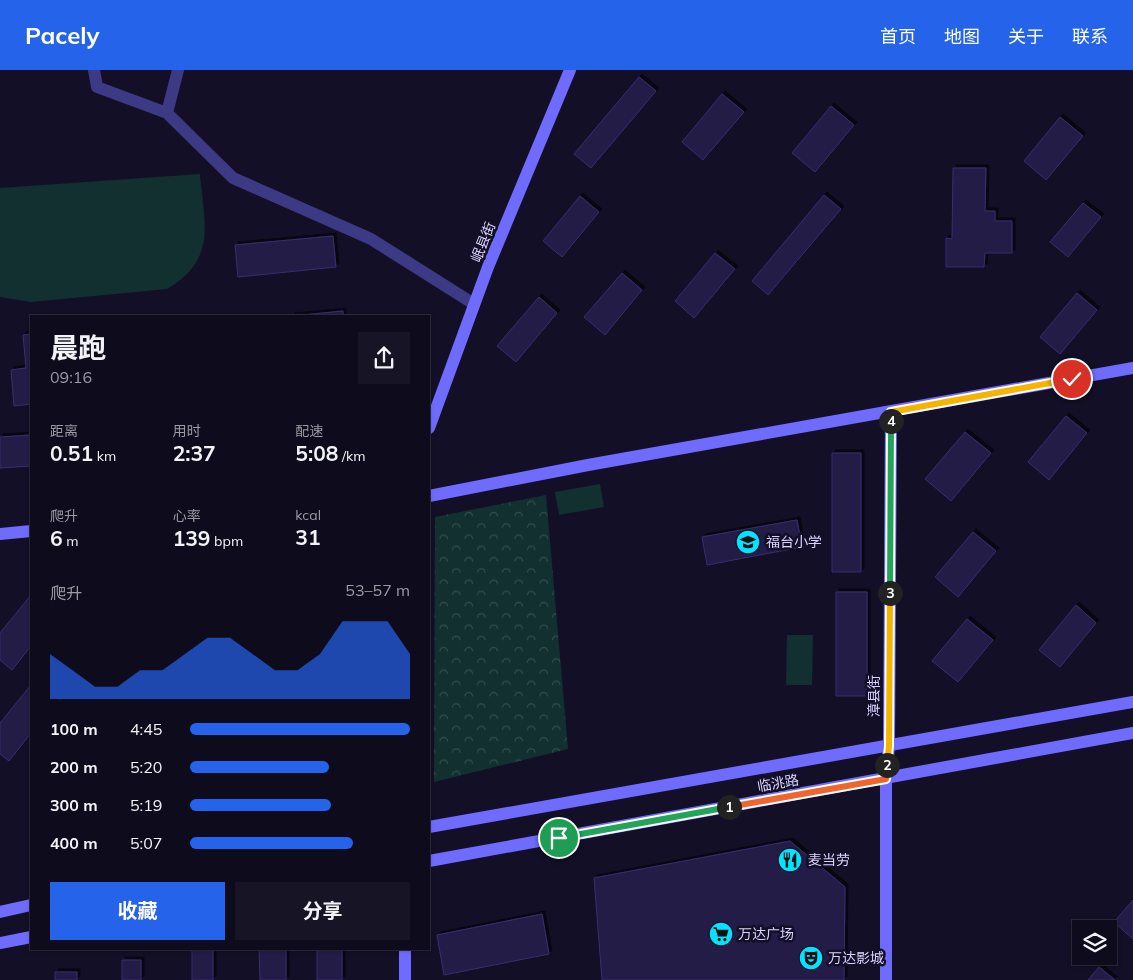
<!DOCTYPE html>
<html lang="zh">
<meta charset="utf-8">
<style>
:root{--surface:#0e0b1c;--page:#171425;--text:#f1f3f6;--muted:#9b9ba3;--line:#2e2b3b;--accent:#2563eb}
body{margin:0;font-family:Mulish,"Noto Sans SC",sans-serif;background:var(--page);color:var(--text);height:100vh;display:flex;flex-direction:column;font-size:19px;white-space:nowrap}
*{box-sizing:border-box;margin:0}
p{font-size:16px;color:var(--muted)}
.icon{flex:none;width:28px;height:28px;fill:none;stroke:currentColor;stroke-width:2;stroke-linecap:round;stroke-linejoin:round}
.map{position:relative;flex:1;overflow:hidden}
.panel{position:absolute;left:30px;top:245px;width:400px;height:635px;display:flex;flex-direction:column;background:var(--surface);border-radius:0px;box-shadow:0 1px 4px #0004,0 0 0 1px var(--line)}
.panel>*{flex:none}
.fabs{position:absolute;left:1072px;top:850px;display:grid;gap:10px}
.fabs a{display:grid;place-items:center;width:45px;height:45px;border-radius:0px;background:var(--surface);box-shadow:0 1px 4px #0004,0 0 0 1px var(--line);font-size:25px}
.pin{position:absolute;display:grid;place-items:center;width:42px;height:42px;color:#fff;margin:-21px;border:2px solid #fff;border-radius:50%;box-shadow:0 1px 5px #0007}
.km{position:absolute;width:25px;height:25px;margin:-12px;border-radius:50%;background:#222;color:#fff;font-size:14px;line-height:25px;text-align:center}
.round{display:grid;place-items:center;flex:none;width:52px;height:52px;border-radius:0px;background:var(--page)}
.overview{display:flex;align-items:center;justify-content:space-between;height:85px;padding:0 20px}
h1{font-size:28px;font-weight:700;line-height:38px}
.figures{display:grid;grid-template-columns:repeat(3,1fr);gap:8px;height:85px;padding:5px 20px}
.figures div{display:grid;align-content:center}
.figures b{font-size:21px;font-weight:700}
.figures small{font-size:14px;font-weight:400}
.figures p{font-size:14px}
.chart{height:140px;padding:10px 20px}
.chart p{display:flex;justify-content:space-between}
.chart svg{width:100%;height:90px;margin-top:5px;fill:var(--accent);opacity:.7}
.action{display:flex;gap:10px;margin-top:auto;padding:10px 20px}
.action a{flex:1;height:58px;border-radius:0px;background:var(--accent);color:#fff;font-size:20px;font-weight:700;line-height:58px;text-align:center}
.action a+a{background:var(--page);color:var(--text)}
ul{padding:0 20px;list-style:none;font-size:16px}
li{display:grid;grid-template-columns:80px 60px 1fr;align-items:center;height:38px}
li i{height:12px;border-radius:6px;background:var(--accent)}
header{display:flex;align-items:center;gap:30px;box-sizing:border-box;height:70px;padding:0 25px;background:var(--accent);color:#fff}
header strong{font-size:24px}
nav{display:flex;gap:28px;margin-inline-start:auto;font-size:18px}
.map>svg:first-child{display:block}
.grass{fill:#12302f}
.park{fill:url(#park-crowns)}
.building{fill:#241b47;stroke:#3b2d73;filter:url(#shadow)}
.lines{fill:none;stroke-linecap:round;stroke-linejoin:round}
.street{stroke:#3d3a85;stroke-width:12}
.secondary{stroke:#6f6bff;stroke-width:12}
.split-1-casing{stroke:#fff;stroke-width:10}
.split-2-casing{stroke:#fff;stroke-width:10}
.split-3-casing{stroke:#fff;stroke-width:10}
.split-4-casing{stroke:#fff;stroke-width:10}
.split-5-casing{stroke:#fff;stroke-width:10}
.split-1{stroke:#22a559;stroke-width:6}
.split-2{stroke:#f0652b;stroke-width:6}
.split-3{stroke:#f5b400;stroke-width:6}
.split-4{stroke:#22a559;stroke-width:6}
.split-5{stroke:#f5b400;stroke-width:6}
.labels{text-anchor:middle;dominant-baseline:central;stroke-width:5;stroke-linejoin:round;paint-order:stroke}
.street-label{font-size:14px;fill:#d9d4ff;stroke:#130f26}
.poi-label{font-size:14px;fill:#d9d4ff;stroke:#130f26;text-anchor:start}
</style>
<header>
<strong>Pacely</strong>
<nav><a>首页</a><a>地图</a><a>关于</a><a>联系</a></nav>
</header>
<div class="map">
<svg width="1133" height="910" viewBox="0 0 1133 910">
<defs>
<pattern id="park-crowns" width="20" height="18" patternUnits="userSpaceOnUse" patternTransform="scale(1.25)"><rect width="20" height="18" fill="#12302f"/><path d="M2 6a3 3 0 1 1 6 0M12 15a3 3 0 1 1 6 0" fill="none" stroke="#344d4e"/></pattern>
<filter id="shadow"><feDropShadow dx="3" dy="-3" stdDeviation="0" flood-color="#0009"/></filter>
</defs>
<rect width="100%" height="100%" fill="#130f26"/>
<path class="grass" d="M200 104C204 153 218 189 167 219L31 232 0 227V118Z
M600 414 604 437 559 445 555 422Z
M787 565H813L812 615H786Z"/>
<path class="park" d="M546 425 568 679 434 712 435 447Z"/>
<path class="building" d="M639 7 656 21 591 98 574 84Z
M722 24 744 42 703 90 682 72Z
M831 36 854 55 815 102 792 83Z
M1060 47 1083 66 1046 110 1024 91Z
M953 98H986L985 141H995V151H1012V183H985L984 197H946V168L952 169Z
M824 125 841 139 768 225 752 211Z
M580 126 599 142 562 187 543 171Z
M1083 133 1101 147 1068 187 1050 172Z
M333 166 336 197 238 207 235 175Z
M715 183 735 199 694 248 675 231Z
M622 203 642 220 605 265 584 247Z
M1077 223 1097 240 1060 284 1040 267Z
M539 227 557 243 516 292 497 276Z
M343 241V246H292Z
M31 264V334L14 336 11 300 26 298 23 265Z
M1066 346 1087 363 1049 410 1028 392Z
M965 362 991 383 951 431 925 409Z
M31 365V396L0 398V367Z
M832 383H861V502H832Z
M797 450 802 477 707 495 702 467Z
M973 462 996 481 958 527 935 507Z
M836 522H867V626H836Z
M31 525V576L12 600 0 590V563Z
M1076 535 1096 553 1060 597 1039 580Z
M967 549 993 570 958 612 932 591Z
M31 615V663L9 691 0 684V653Z
M790 771 845 817 844 910H602L594 808Z
M1133 830V869L1114 852Z
M542 844 549 884 444 905 437 865Z
M192 879H213V910H192Z
M259 879H286V910H260Z
M317 879H342V910H317Z
M122 890H141V910H122Z
M1099 897 1115 910H1088Z
M55 902H77V910H55Z"/>
<g class="lines">
<path class="street" d="M94 0 97 17 167 43 233 108 371 169 474 234
M167 43 178 0"/>
<path class="secondary" d="M429 358 488 197 570 0
M429 426 588 395 1133 298
M0 464 31 461
M429 757 1133 632
M429 791 1133 663
M0 842 31 835
M0 873 31 867
M405 879V910
M886 910V709L889 676 891 342"/>
</g>
<g class="lines">
<g class="split-1-casing">
<path id="split-1" d="M559 768 729 737"/>
</g>
<g class="split-2-casing">
<path id="split-2" d="M729 737 886 709 887 695"/>
</g>
<g class="split-3-casing">
<path id="split-3" d="M887 695 889 676 890 523"/>
</g>
<g class="split-4-casing">
<path id="split-4" d="M890 523 891 351"/>
</g>
<g class="split-5-casing">
<path id="split-5" d="M891 351V342L1072 309"/>
</g>
<use href="#split-1" class="split-1"/>
<use href="#split-2" class="split-2"/>
<use href="#split-3" class="split-3"/>
<use href="#split-4" class="split-4"/>
<use href="#split-5" class="split-5"/>
</g>
<defs>
<g id="school-disc" transform="scale(1.25)"><circle r="9.5" fill="#00e5ff" stroke="#130f26"/><path d="M0-5L7-2L0 1L-7-2ZM-4 1L0 2.5L4 1V4Q0 6-4 4Z" fill="#111"/></g>
<g id="restaurant-disc" transform="scale(1.25)"><circle r="9.5" fill="#00e5ff" stroke="#130f26"/><path d="M-5-6h1v4h1v-4h1v4h1v-4h1v5L-1.5 .5V6h-2V.5L-5-1ZM5-6V6H3V1.5H1.5Q1.5-4 5-6Z" fill="#111"/></g>
<g id="supermarket-disc" transform="scale(1.25)"><circle r="9.5" fill="#00e5ff" stroke="#130f26"/><path d="M-6-5.5h2.5l.6 2H6L4.5 2H-2.5L-4.4-4H-6ZM-1.5 3.2a1.3 1.3 0 1 0 .1 0ZM3 3.2a1.3 1.3 0 1 0 .1 0Z" fill="#111"/></g>
<g id="theatre-disc" transform="scale(1.25)"><circle r="9.5" fill="#00e5ff" stroke="#130f26"/><path d="M-5-5.5Q0-4 5-5.5V0Q5 5 0 6Q-5 5-5 0ZM-3.3-2.5H-1v1.5H-3.3ZM1-2.5H3.3v1.5H1ZM-2.8 1Q0 5.5 2.8 1Z" fill="#111"/></g>
</defs>
<g fill-rule="evenodd">
<use href="#school-disc" x="748" y="472"/>
<use href="#restaurant-disc" x="790" y="790"/>
<use href="#supermarket-disc" x="721" y="864"/>
<use href="#theatre-disc" x="811" y="888"/>
</g>
<g class="labels">
<g class="street-label">
<text transform="translate(483 172) rotate(-68)">岷县街</text>
<text transform="translate(874 626) rotate(-90)">漳县街</text>
<text transform="translate(778 713) rotate(-10)">临洮路</text>
</g>
<g class="poi-label">
<text x="766" y="472">福台小学</text>
<text x="808" y="790">麦当劳</text>
<text x="738" y="864">万达广场</text>
<text x="828" y="888">万达影城</text>
</g>
</g>
</svg>
<div class="fabs">
<a><svg class="icon" aria-label="layers" viewBox="0 0 24 24"><path d="M12 4l9 5-9 5-9-5zM3 14l9 5 9-5"/></svg></a>
</div>
<div class="pin" style="left:559px;top:768px;background:#1e9e55"><svg class="icon" aria-label="arrive" viewBox="0 0 24 24"><path d="M6 21V4h12l-3 4 3 4H6"/></svg></div>
<div class="pin" style="left:1072px;top:309px;background:#d93025"><svg class="icon" aria-label="check" viewBox="0 0 24 24"><path d="M5 12l5 5 9-10"/></svg></div>
<b class="km" style="left:729px;top:737px">1</b>
<b class="km" style="left:887px;top:695px">2</b>
<b class="km" style="left:890px;top:523px">3</b>
<b class="km" style="left:891px;top:351px">4</b>
<section class="panel">
<div class="overview"><div><h1>晨跑</h1><p>09:16</p></div><a class="round"><svg class="icon" aria-label="share" viewBox="0 0 24 24"><path d="M12 15V3M7 8l5-5 5 5M5 13v7h14v-7"/></svg></a></div>
<div class="figures">
<div><p>距离</p><b>0.51<small> km</small></b></div>
<div><p>用时</p><b>2:37</b></div>
<div><p>配速</p><b>5:08<small> /km</small></b></div>
</div>
<div class="figures">
<div><p>爬升</p><b>6<small> m</small></b></div>
<div><p>心率</p><b>139<small> bpm</small></b></div>
<div><p>kcal</p><b>31</b></div>
</div>
<div class="chart"><p><span>爬升</span>53–57 m</p>
<svg viewBox="0 0 160 44" preserveAspectRatio="none"><path d="M0 44V22L10 30L20 38L30 38L40 30L50 30L60 22L70 14L80 14L90 22L100 30L110 30L120 22L130 6L140 6L150 6L160 22V44z"/></svg>
</div>
<ul>
<li><b>100 m</b>4:45<i style="width:100%"></i></li>
<li><b>200 m</b>5:20<i style="width:63%"></i></li>
<li><b>300 m</b>5:19<i style="width:64%"></i></li>
<li><b>400 m</b>5:07<i style="width:74%"></i></li>
</ul>
<div class="action"><a>收藏</a><a>分享</a></div>
</section>
</div>
